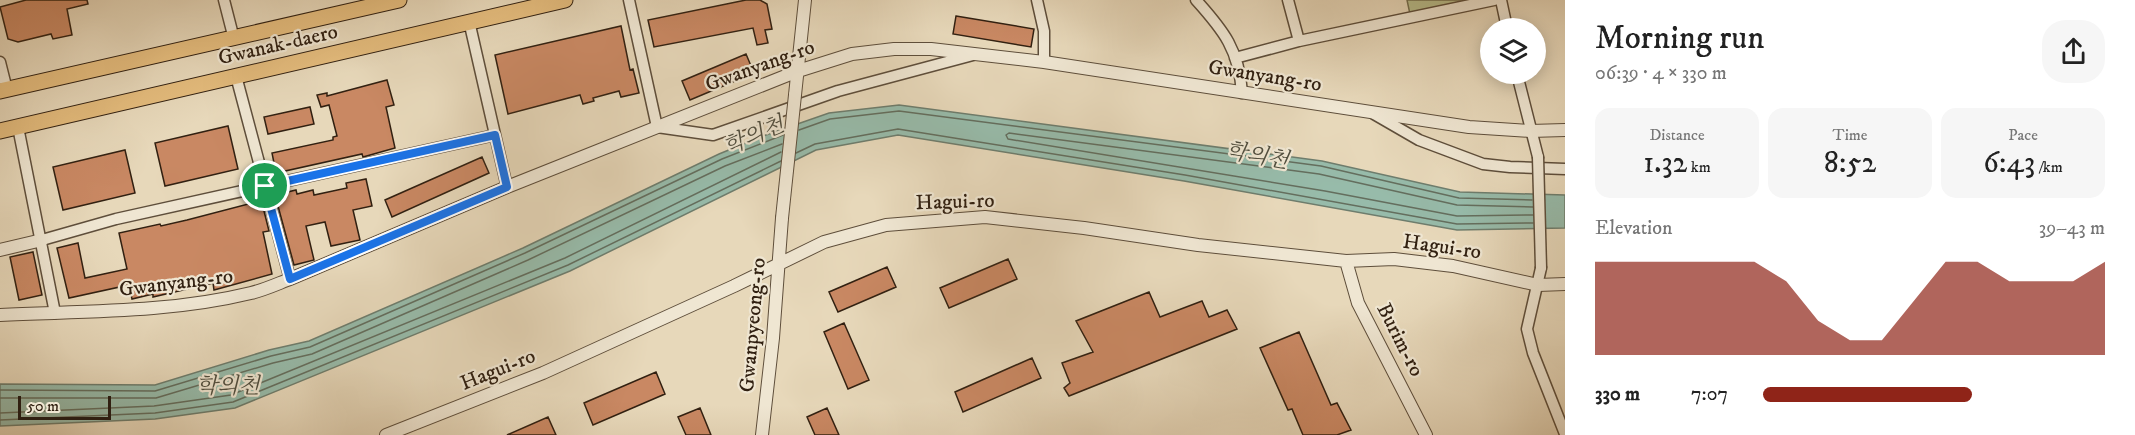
<!DOCTYPE html>
<meta charset="utf-8">
<style>
:root{--surface:#fff;--page:#f6f6f6;--text:#222;--muted:#767676;--accent:#8f2418}
body{margin:0;font-family:"IM FELL DW Pica","Noto Serif KR",serif;background:var(--page);color:var(--text);height:100vh;display:flex;flex-direction:column;font-size:22px;white-space:nowrap}
*{box-sizing:border-box;margin:0}
p{font-size:20px;color:var(--muted)}
.icon{flex:none;width:33px;height:33px;fill:none;stroke:currentColor;stroke-width:2;stroke-linecap:round;stroke-linejoin:round}
.map{position:relative;flex:1;overflow:hidden}
.details{display:flex;flex-direction:column;background:var(--surface);width:570px}
.details>*{flex:none}
.controls{position:absolute;left:1480px;top:18px;display:grid;gap:12px}
.controls a{display:grid;place-items:center;width:66px;height:66px;border-radius:50%;background:var(--surface);box-shadow:0 3px 15px #0003;font-size:30px}
.scale{position:absolute;left:18px;bottom:15px;width:93px;box-sizing:border-box;padding-left:6px;border:3px solid #312011;border-top:0;font-size:16px;line-height:21px;white-space:nowrap;color:#312011;-webkit-text-stroke:4px #efe6d2;paint-order:stroke}
.pin{position:absolute;display:grid;place-items:center;width:51px;height:51px;color:#fff;margin:-26px;border:3px solid #fff;border-radius:50%;box-shadow:0 2px 6px #0007}
.round{display:grid;place-items:center;flex:none;width:63px;height:63px;border-radius:24px;background:var(--page)}
.overview{display:flex;align-items:center;justify-content:space-between;height:102px;padding:0 30px}
h1{font-size:33px;font-weight:600;line-height:45px}
.metrics{display:grid;grid-template-columns:repeat(3,1fr);gap:9px;height:102px;padding:6px 30px}
.metrics div{display:grid;align-content:center;border-radius:15px;background:var(--page);text-align:center}
.metrics b{font-size:30px;font-weight:600}
.metrics small{font-size:16px;font-weight:400}
.metrics p{font-size:16px}
.chart{height:168px;padding:12px 30px}
.chart p{display:flex;justify-content:space-between}
.chart svg{width:100%;height:108px;margin-top:6px;fill:var(--accent);opacity:.7}
ul{padding:0 30px;list-style:none;font-size:20px}
li{display:grid;grid-template-columns:96px 72px 1fr;align-items:center;height:45px}
li i{height:15px;border-radius:8px;background:var(--accent)}
main{display:flex;flex:1;min-height:0}
.map>svg:first-child{display:block}
.green{fill:#b8be8d;stroke:#746f4f;stroke-width:1.5}
.water{fill:#97bbaa;stroke:#6e7d6d;stroke-width:1.5}
.lines{fill:none;stroke-linecap:round;stroke-linejoin:round}
.shore{stroke:#646e5e;stroke-width:1.5}
.building{fill:#c98863;stroke:#312011;stroke-width:1.5}
.minor-casing{stroke:#5e4e3b;stroke-width:13}
.tertiary-casing{stroke:#5e4e3b;stroke-width:14}
.primary-casing{stroke:#312011;stroke-width:17}
.minor{stroke:#efe6d2;stroke-width:10}
.tertiary{stroke:#efe6d2;stroke-width:12}
.primary{stroke:#e4bc7d;stroke-width:15}
.minor-bridge-casing{stroke:#5e4e3b;stroke-width:13;stroke-linecap:butt}
.tertiary-bridge-casing{stroke:#5e4e3b;stroke-width:14;stroke-linecap:butt}
.minor-bridge{stroke:#efe6d2;stroke-width:10}
.tertiary-bridge{stroke:#efe6d2;stroke-width:12}
.route-casing{stroke:#fff;stroke-width:12}
.route{stroke:#1a73e8;stroke-width:8}
.labels{text-anchor:middle;dominant-baseline:central;stroke-width:4.5;stroke-linejoin:round;paint-order:stroke}
.street-label{font-size:21px;fill:#312011;stroke:#efe6d2}
.water-label{font-size:22px;font-style:italic;fill:#504e3f;stroke:#efe6d2}
</style>
<main>
<div class="map">
<svg width="1565" height="435" viewBox="0 0 1565 435">
<rect width="100%" height="100%" fill="#e7d8ba"/>
<filter id="stains"><feTurbulence type="fractalNoise" baseFrequency=".00333" numOctaves="4"/><feColorMatrix values="0 0 0 0 .2 0 0 0 0 .09 0 0 0 0 .02 0 0 0 .5 -.17"/></filter>
<radialGradient id="worn" r=".72"><stop offset=".6" stop-color="#630" stop-opacity="0"/><stop offset="1" stop-color="#630" stop-opacity=".3"/></radialGradient>
<path class="green" d="M1407 0H1481L1410 14Z"/>
<path class="water" d="M899 105 1322 161 1460 192 1565 195V228L1457 230 1184 181 898 135 816 150 570 271 235 408 155 419 0 426V384L155 385 269 350 309 341 523 248 719 154 763 136 829 113Z"/>
<g class="lines">
<path class="shore" d="M799 130 830 119 899 111 1321 166 1459 198 1532 200
M796 153 815 144 898 129 1185 175 1457 224 1533 223
M1533 207 1457 205 1319 174 1009 133 1006 135 1008 139 1325 191 1457 216 1533 215
M0 390 155 391 271 356 310 347 525 253 722 159 783 135
M0 398H156L273 363 312 354 528 260 725 166 782 144
M0 413 154 406 231 395 565 258 781 152
M0 420 155 413 233 402 568 265 781 161"/>
</g>
<path class="building" d="M26 0H87L88 4 67 9 72 35 53 39 51 34 18 42 8 39 0 7Z
M746 0H760L767 4 772 29 765 30 768 43 757 45 753 28 654 47 648 20Z
M956 16 1034 29 1031 47 953 34Z
M621 26 630 70 633 69 639 93 621 97 619 91 593 98 594 101 583 104 580 95 508 114 495 55Z
M746 54 754 73 690 100 682 81Z
M387 80 394 105 386 107 395 148 363 157 362 154 276 173 272 153 333 140V137L337 136 329 105 321 107 317 95 327 93V96Z
M310 107 314 124 268 134 264 117Z
M228 126 238 169 165 186 155 143Z
M125 150 135 193 63 210 53 167Z
M482 157 489 173 392 217 385 200Z
M366 179 372 206 353 210 360 240 331 246 325 222 306 226 314 260 294 265 275 195 296 190 297 194 313 190 314 195 347 188 346 183Z
M252 203 264 211 269 231 263 232 272 274 214 290 213 283 153 297V294L132 299 129 285 69 298 57 248 78 243 85 278 127 269 119 233 160 224 161 226 187 220Z
M33 252 42 295 19 300 10 257Z
M1008 259 1017 279 949 308 940 288Z
M887 267 896 287 838 312 829 292Z
M1149 292 1160 317 1202 301 1209 317 1227 310 1237 329 1069 396 1064 388 1070 383 1062 363 1093 352 1076 321Z
M844 323 869 380 848 389 824 332Z
M1299 332 1331 405 1337 403 1351 430 1337 435H1303L1292 409 1288 410 1260 348Z
M1032 358 1041 378 963 412 955 392Z
M656 372 665 394 593 425 584 403Z
M700 408 711 435H686L678 417Z
M827 408 839 435H815L807 417Z
M548 417 556 435H507Z"/>
<g class="lines">
<g class="minor-casing">
<path id="minor" d="M224 0 234 39
M629 0 657 127 713 135 838 91 973 55
M1037 0 1044 31V62
M1196 0C1224 31 1239 50 1242 93
M1288 0 1299 41
M1501 0 1507 28
M469 21 507 187
M1235 58 1299 41 1494 0
M0 62 7 90
M1517 74 1538 157
M236 76 290 279
M1374 114 1419 140 1483 164 1510 167 1565 169
M18 127 55 313
M42 240 116 219 495 135
M1541 268 1527 329 1533 353 1565 434"/>
</g>
<g class="tertiary-casing">
<path id="tertiary" d="M795 95 805 0
M0 250 42 240
M1346 261 1358 303 1426 435
M0 315C84 311 169 313 251 293 264 290 277 284 290 279L507 187 798 71 852 54 894 49H931L1044 62 1469 127 1530 131 1565 130
M386 435 543 373 734 286 824 242 886 225 985 217 1084 228 1198 245 1346 261 1394 259 1453 266 1538 285 1565 284
M762 435 773 338 782 218"/>
</g>
<g class="primary-casing">
<path id="primary" d="M0 91 399 0
M0 131 565 0"/>
</g>
<use href="#minor" class="minor"/>
<use href="#tertiary" class="tertiary"/>
<use href="#primary" class="primary"/>
<g class="minor-bridge-casing">
<path id="minor-bridge" d="M1538 157 1541 268"/>
</g>
<g class="tertiary-bridge-casing">
<path id="tertiary-bridge" d="M782 218 795 95"/>
</g>
<use href="#minor-bridge" class="minor-bridge"/>
<use href="#tertiary-bridge" class="tertiary-bridge"/>
</g>
<g class="lines">
<g class="route-casing">
<path id="route" d="M495 135 507 187 290 279 265 186Z"/>
</g>
<use href="#route" class="route"/>
</g>
<g class="labels">
<g class="street-label">
<text transform="translate(278 45) rotate(-13)">Gwanak-daero</text>
<text transform="translate(760 66) rotate(-20)">Gwanyang-ro</text>
<text transform="translate(1265 76) rotate(9)">Gwanyang-ro</text>
<text transform="translate(955 202) rotate(-2)">Hagui-ro</text>
<text transform="translate(1442 247) rotate(8)">Hagui-ro</text>
<text transform="translate(176 283) rotate(-7)">Gwanyang-ro</text>
<text transform="translate(753 325) rotate(-85)">Gwanpyeong-ro</text>
<text transform="translate(1400 340) rotate(63)">Burim-ro</text>
<text transform="translate(498 370) rotate(-22)">Hagui-ro</text>
</g>
<g class="water-label">
<text transform="translate(754 136) rotate(-23)">학의천</text>
<text transform="translate(1257 156) rotate(10)">학의천</text>
<text x="228" y="386">학의천</text>
</g>
</g>
<rect width="100%" height="100%" filter="url(#stains)"/>
<rect width="100%" height="100%" fill="url(#worn)"/>
</svg>
<div class="controls">
<a><svg class="icon" aria-label="layers" viewBox="0 0 24 24"><path d="M12 4l9 5-9 5-9-5zM3 14l9 5 9-5"/></svg></a>
</div>
<div class="scale">50 m</div>
<div class="pin" style="left:265px;top:186px;background:#1e9e55"><svg class="icon" aria-label="arrive" viewBox="0 0 24 24"><path d="M6 21V4h12l-3 4 3 4H6"/></svg></div>
</div>
<section class="details">
<div class="overview"><div><h1>Morning run</h1><p>06:39 · 4 × 330 m</p></div><a class="round"><svg class="icon" aria-label="share" viewBox="0 0 24 24"><path d="M12 15V3M7 8l5-5 5 5M5 13v7h14v-7"/></svg></a></div>
<div class="metrics">
<div><p>Distance</p><b>1.32<small> km</small></b></div>
<div><p>Time</p><b>8:52</b></div>
<div><p>Pace</p><b>6:43<small> /km</small></b></div>
</div>
<div class="chart"><p><span>Elevation</span>39–43 m</p>
<svg viewBox="0 0 160 44" preserveAspectRatio="none"><path d="M0 44V6L10 6L20 6L30 6L40 6L50 6L60 14L70 30L80 38L90 38L100 22L110 6L120 6L130 14L140 14L150 14L160 6V44z"/></svg>
</div>
<ul>
<li><b>330 m</b>7:07<i style="width:61%"></i></li>
</ul>
</section>
</main>
